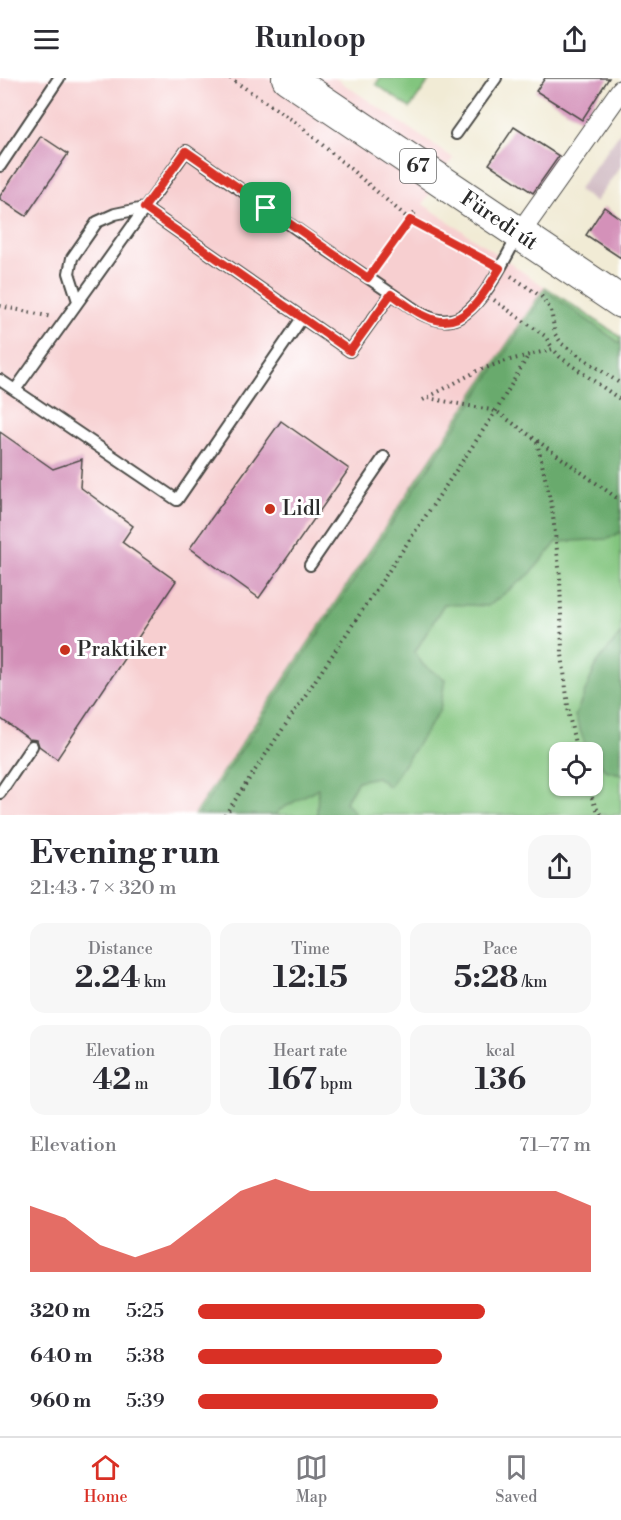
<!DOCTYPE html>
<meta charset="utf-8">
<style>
:root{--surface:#fff;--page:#f7f7f7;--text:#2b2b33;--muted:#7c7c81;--line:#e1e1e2;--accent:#d93025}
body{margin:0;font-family:"Libre Bodoni",serif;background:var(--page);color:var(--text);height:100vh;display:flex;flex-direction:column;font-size:22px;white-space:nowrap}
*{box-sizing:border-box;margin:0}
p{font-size:20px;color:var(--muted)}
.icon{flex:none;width:33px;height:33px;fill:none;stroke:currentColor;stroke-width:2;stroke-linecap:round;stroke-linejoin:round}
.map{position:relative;height:737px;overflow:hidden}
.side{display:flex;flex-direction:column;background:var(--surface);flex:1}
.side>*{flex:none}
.tools{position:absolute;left:549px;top:664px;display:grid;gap:12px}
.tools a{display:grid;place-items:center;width:54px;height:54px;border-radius:12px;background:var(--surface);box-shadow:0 2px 4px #0004;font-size:30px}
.pin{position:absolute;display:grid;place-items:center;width:51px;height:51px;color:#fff;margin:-26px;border-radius:12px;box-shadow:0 3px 9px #0006}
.round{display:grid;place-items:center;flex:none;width:63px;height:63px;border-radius:18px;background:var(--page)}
.head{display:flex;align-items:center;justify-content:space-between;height:102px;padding:0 30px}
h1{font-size:33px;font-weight:700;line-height:45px}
.metrics{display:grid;grid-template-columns:repeat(3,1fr);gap:9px;height:102px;padding:6px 30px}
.metrics div{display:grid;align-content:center;border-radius:15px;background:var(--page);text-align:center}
.metrics b{font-size:30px;font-weight:700}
.metrics small{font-size:16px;font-weight:400}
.metrics p{font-size:16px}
.chart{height:168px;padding:12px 30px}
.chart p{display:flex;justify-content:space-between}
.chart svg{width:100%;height:108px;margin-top:6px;fill:var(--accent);opacity:.7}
ul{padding:0 30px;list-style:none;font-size:20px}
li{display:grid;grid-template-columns:96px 72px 1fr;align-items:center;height:45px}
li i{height:15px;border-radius:8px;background:var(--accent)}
header{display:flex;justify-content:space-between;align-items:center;height:78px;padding:0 30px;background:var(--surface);font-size:27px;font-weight:700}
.dock{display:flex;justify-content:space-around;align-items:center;height:84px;border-top:2px solid var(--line);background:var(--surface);font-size:16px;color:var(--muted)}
.dock a{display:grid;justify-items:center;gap:3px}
.dock .active{color:var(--accent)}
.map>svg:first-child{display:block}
.built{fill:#f7cfd0}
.industrial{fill:#d2bdc5}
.green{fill:#82c57e;stroke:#567854;stroke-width:1.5;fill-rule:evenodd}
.forest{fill:#69aa6d;stroke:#4a6a4c;stroke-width:1.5}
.building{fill:#d491b9}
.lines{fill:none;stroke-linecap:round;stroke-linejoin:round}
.service-casing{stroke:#494844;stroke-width:14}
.minor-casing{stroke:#494844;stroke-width:22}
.primary-casing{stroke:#494844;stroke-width:34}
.path{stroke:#494844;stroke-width:4;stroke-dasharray:1.5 4.5;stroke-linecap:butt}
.service{stroke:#fff;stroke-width:10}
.minor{stroke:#fff;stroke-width:20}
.primary{stroke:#fff;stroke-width:32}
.route-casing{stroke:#fff;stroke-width:12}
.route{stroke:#d93025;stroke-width:8}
.poi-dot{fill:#c8321e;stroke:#fff;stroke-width:2}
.labels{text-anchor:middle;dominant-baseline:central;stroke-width:6;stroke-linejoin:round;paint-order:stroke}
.shield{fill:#fff;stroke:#6b6b6b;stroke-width:1.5}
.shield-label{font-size:20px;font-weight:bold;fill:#2b2b2b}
.street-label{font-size:21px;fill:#2b2b2b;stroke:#fff}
.poi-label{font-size:21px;fill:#2b2b2b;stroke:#fff;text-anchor:start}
</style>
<header><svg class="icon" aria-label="menu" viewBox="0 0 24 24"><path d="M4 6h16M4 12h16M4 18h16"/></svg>Runloop<svg class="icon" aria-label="share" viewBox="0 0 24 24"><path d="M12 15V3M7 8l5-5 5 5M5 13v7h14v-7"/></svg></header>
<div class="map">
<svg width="621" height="737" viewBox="0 0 621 737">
<rect width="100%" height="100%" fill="#fff"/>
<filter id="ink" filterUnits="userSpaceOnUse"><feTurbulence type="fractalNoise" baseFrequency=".0167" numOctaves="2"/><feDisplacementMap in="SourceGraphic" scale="12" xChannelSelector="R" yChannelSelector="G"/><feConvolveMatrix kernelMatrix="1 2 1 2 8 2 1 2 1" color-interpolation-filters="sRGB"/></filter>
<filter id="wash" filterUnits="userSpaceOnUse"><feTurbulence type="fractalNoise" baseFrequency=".008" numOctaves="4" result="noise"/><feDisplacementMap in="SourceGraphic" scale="24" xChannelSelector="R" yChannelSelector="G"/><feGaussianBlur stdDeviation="1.35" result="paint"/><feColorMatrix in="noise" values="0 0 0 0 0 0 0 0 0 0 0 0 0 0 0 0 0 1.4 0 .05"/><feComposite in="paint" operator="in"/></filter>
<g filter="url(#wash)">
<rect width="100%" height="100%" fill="#f1ebd5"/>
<path class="built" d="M0 0H335L453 80 423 126 545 209 194 737H0Z"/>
<path class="industrial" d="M621 53V88L595 124 578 112Z"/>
<path class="green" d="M380 0H431L410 30 376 6Z
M545 209 621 259V737H194ZM560 675H592V708H560Z"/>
<path class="forest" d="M546 213 621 266V454L608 461 557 464 530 496 488 528 444 526 415 574 423 587 445 601 440 632 389 709 377 699 358 703 345 724 356 737H317L318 710 278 733 275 737H198Z
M621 555V696L605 692 585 666 575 638 597 585Z"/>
<g id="blocks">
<path class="building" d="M545 0H609L582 42 536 13Z
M514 49 559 78 533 115 489 86Z
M41 58 68 76 26 138 0 121V118Z
M604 129 621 141V180L586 157Z
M281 343 349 391 259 520 190 470Z
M0 354 53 391 82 381 80 409 133 448 122 464 176 503 57 681 39 668 37 662 29 661 0 640Z"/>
</g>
</g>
<g filter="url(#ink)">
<use href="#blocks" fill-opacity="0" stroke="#494844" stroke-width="1.5"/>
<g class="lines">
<g class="service-casing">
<path id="service" d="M456 56 496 0
M0 88 59 0
M78 223 69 195 72 180 97 144 115 136 144 130 350 273 391 216
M0 302 177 422 302 240
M15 312 186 73 305 157 420 235C430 240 439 244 451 242 478 238 505 181 517 159
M310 487 384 379
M0 715 32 668"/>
</g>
<g class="minor-casing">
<path id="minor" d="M519 156 621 12"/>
</g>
<g class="primary-casing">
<path id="primary" d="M288 0 621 224"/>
</g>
<path class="path" d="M230 0 298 46 410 142 490 184
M376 190 416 133
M511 198 542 219 551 232 555 256 562 266 621 306
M494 222 545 258 553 271
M0 228 52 239
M428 320 496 333 621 423
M423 322 477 293 502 284 553 271 560 279 621 322
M537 364 552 430 560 498 562 576 569 637 577 675
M588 708 595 728 601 737
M225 737 496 333 529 276"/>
<use href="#service" class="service"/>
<use href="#minor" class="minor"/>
<use href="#primary" class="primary"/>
</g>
</g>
<g class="lines" filter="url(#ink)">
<g class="route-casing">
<path id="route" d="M186 73 368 200 410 142 500 190C486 212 467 250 436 242 419 238 405 225 391 216L350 273 144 130Z"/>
</g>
<use href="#route" class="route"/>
</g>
<g class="poi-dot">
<circle cx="270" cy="431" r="6"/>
<circle cx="65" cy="572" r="6"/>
</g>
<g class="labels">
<rect class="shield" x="400" y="71" width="36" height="34" rx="4.5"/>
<g class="shield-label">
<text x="418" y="88">67</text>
</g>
<g class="street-label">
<text transform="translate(499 143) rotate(34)">Füredi út</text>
</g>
<g class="poi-label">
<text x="282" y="431">Lidl</text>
<text x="77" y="572">Praktiker</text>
</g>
</g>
</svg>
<div class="tools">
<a><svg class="icon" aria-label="locate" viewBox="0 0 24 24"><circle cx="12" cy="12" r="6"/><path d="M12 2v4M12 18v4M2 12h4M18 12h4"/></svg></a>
</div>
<div class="pin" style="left:266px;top:130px;background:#1e9e55"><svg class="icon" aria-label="arrive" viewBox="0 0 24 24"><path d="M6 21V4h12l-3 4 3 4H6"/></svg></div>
</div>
<section class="side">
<div class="head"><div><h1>Evening run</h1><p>21:43 · 7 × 320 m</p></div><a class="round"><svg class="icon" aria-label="share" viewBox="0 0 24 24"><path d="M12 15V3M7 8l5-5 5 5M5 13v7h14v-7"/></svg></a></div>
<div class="metrics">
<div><p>Distance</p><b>2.24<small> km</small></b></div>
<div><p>Time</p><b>12:15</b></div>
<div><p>Pace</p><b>5:28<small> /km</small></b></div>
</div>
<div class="metrics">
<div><p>Elevation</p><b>42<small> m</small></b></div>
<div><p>Heart rate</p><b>167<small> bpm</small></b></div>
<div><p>kcal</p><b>136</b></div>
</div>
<div class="chart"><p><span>Elevation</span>71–77 m</p>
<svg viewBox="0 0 160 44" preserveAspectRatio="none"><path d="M0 44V17L10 22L20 33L30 38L40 33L50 22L60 11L70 6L80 11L90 11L100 11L110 11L120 11L130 11L140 11L150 11L160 17V44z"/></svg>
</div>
<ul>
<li><b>320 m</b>5:25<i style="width:73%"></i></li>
<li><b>640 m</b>5:38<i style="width:62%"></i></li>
<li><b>960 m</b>5:39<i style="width:61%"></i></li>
</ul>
</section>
<nav class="dock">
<a class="active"><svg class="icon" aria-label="home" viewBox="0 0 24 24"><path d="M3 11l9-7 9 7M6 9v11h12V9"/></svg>Home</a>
<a><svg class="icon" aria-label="map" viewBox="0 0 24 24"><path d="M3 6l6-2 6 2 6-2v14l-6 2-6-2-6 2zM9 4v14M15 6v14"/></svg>Map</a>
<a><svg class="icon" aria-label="saved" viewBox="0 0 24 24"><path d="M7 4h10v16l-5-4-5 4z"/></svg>Saved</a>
</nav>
